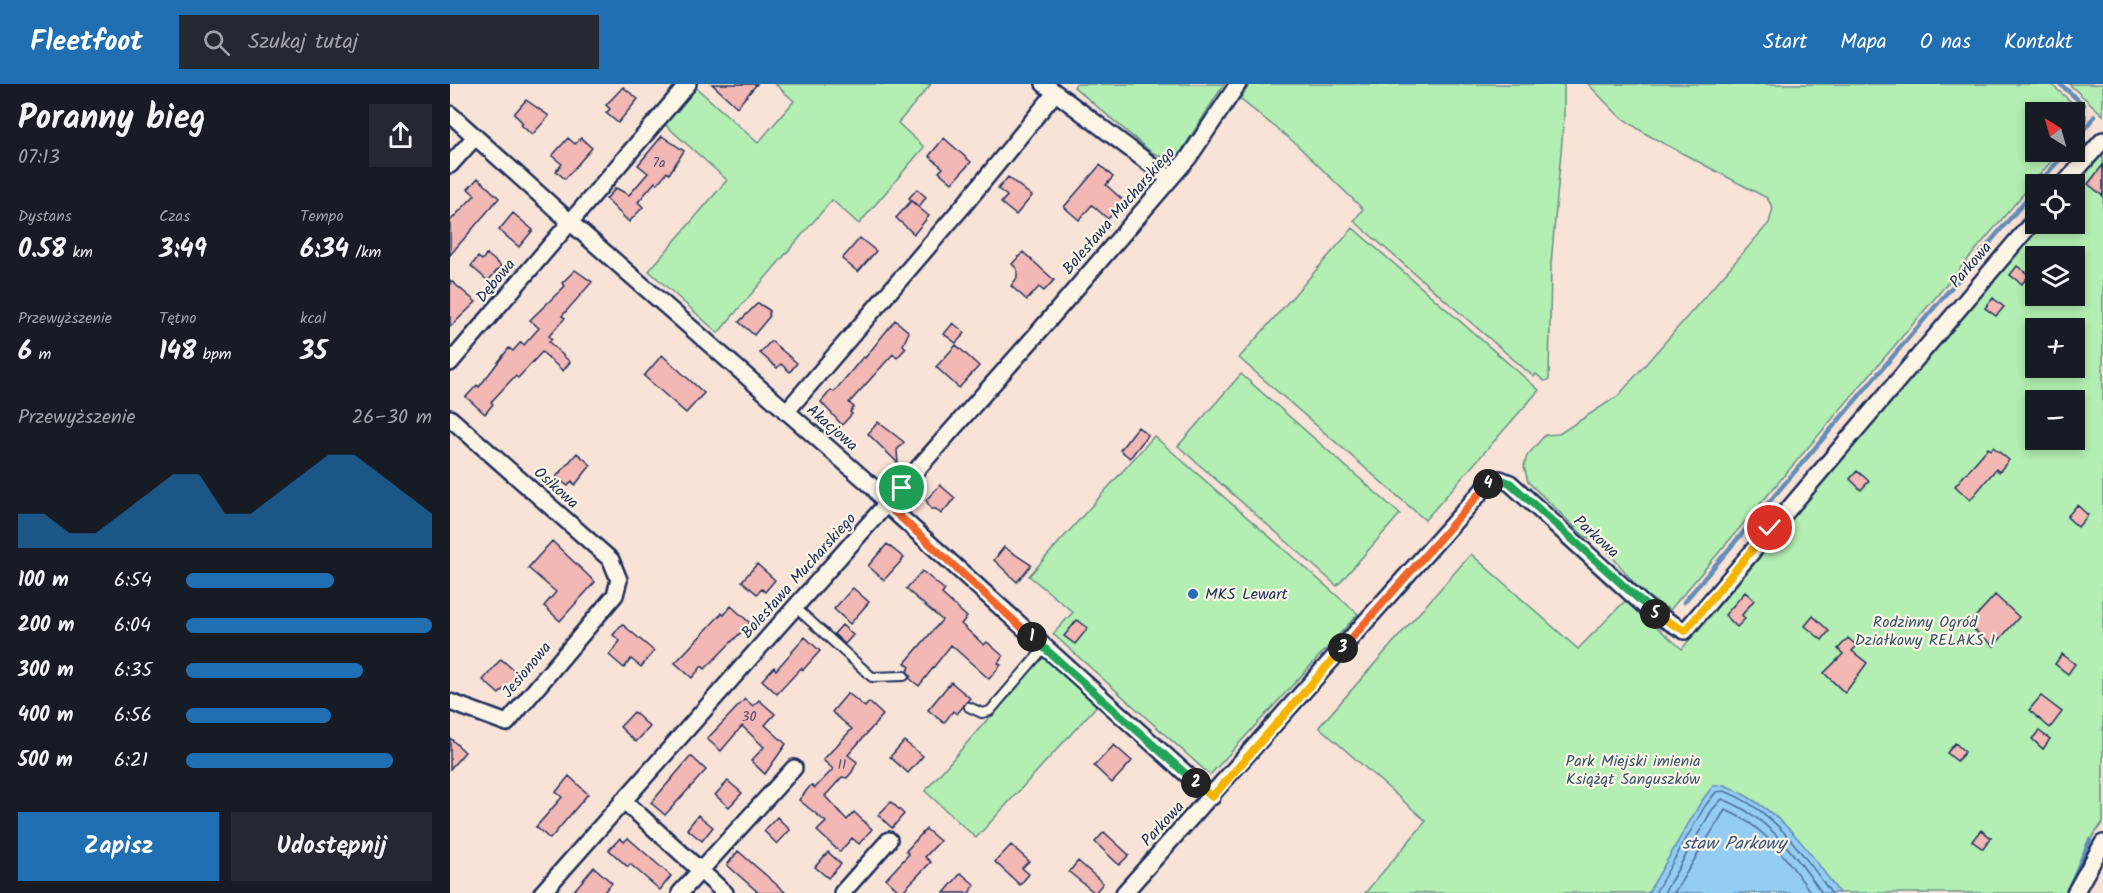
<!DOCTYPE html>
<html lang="pl">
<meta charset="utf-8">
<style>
:root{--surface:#171b24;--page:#242831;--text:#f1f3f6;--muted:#9ea1a6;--accent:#1f6fb2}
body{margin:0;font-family:Kalam,sans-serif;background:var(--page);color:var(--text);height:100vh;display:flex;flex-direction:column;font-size:22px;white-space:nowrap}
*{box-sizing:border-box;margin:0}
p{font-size:20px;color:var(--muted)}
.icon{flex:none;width:33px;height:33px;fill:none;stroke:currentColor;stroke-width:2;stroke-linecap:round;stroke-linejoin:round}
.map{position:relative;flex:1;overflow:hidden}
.details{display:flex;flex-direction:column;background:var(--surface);width:450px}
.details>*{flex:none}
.needle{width:39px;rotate:323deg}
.tools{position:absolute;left:1575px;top:18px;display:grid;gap:12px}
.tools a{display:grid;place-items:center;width:60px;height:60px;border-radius:0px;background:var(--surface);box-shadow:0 3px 9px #0003;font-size:30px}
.pin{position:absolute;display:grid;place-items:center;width:51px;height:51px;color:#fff;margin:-26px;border:3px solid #fff;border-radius:50%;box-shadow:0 2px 6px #0007}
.km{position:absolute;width:30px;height:30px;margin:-15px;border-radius:50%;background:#222;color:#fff;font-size:16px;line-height:30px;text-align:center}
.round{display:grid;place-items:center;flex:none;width:63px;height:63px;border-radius:0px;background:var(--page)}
.summary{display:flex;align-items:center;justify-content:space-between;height:102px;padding:0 18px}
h1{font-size:33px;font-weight:700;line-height:45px}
.figures{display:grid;grid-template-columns:repeat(3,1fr);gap:9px;height:102px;padding:6px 18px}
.figures div{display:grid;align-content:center}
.figures b{font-size:26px;font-weight:700}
.figures small{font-size:16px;font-weight:400}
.figures p{font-size:16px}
.chart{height:168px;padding:12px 18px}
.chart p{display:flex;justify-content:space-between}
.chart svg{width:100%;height:108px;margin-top:6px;fill:var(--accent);opacity:.7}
.primary-button{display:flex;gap:12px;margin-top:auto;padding:12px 18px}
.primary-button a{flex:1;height:69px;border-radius:0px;background:var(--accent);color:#fff;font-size:24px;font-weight:700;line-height:69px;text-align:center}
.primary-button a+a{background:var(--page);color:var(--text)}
ul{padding:0 18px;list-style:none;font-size:20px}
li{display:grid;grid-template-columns:96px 72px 1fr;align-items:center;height:45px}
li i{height:15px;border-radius:8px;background:var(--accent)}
header{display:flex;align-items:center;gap:36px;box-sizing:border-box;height:84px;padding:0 30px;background:var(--accent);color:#fff}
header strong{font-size:28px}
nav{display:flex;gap:33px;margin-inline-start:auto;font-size:21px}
.search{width:420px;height:54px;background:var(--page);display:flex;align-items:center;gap:15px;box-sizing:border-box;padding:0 21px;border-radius:0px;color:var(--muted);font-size:22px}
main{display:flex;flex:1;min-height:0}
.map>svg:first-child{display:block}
.green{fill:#b3eeb2;stroke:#678e88;stroke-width:1.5;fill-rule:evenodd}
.water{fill:#93cdf3;stroke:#638eb7;stroke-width:1.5}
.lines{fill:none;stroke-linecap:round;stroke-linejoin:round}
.shore{stroke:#4b6e9a;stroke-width:1.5}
.stream{stroke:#638eb7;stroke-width:4.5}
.building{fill:#f3b7b4;stroke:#1b2f5e;stroke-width:1.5}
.service-casing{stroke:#1b2f5e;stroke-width:12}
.minor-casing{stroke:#1b2f5e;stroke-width:20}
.service{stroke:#fcf5e5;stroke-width:8}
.minor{stroke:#fcf5e5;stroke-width:15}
.split-1-casing{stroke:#fff;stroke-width:12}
.split-2-casing{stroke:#fff;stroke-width:12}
.split-3-casing{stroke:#fff;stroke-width:12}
.split-4-casing{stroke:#fff;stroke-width:12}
.split-5-casing{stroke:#fff;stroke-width:12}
.split-6-casing{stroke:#fff;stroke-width:12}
.split-1{stroke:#f0652b;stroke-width:8}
.split-2{stroke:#22a559;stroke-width:8}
.split-3{stroke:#f5b400;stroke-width:8}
.split-4{stroke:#f0652b;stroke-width:8}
.split-5{stroke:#22a559;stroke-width:8}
.split-6{stroke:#f5b400;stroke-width:8}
.poi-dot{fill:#1f6fb2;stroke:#fcf5e5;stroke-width:2}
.labels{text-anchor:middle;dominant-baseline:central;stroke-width:4.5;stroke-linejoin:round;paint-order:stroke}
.number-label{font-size:14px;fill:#515174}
.street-label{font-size:16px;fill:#1b2f5e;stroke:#fcf5e5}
.poi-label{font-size:16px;fill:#1b2f5e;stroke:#fcf5e5;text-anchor:start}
.park-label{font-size:16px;fill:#39556f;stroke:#fcf5e5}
.water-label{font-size:18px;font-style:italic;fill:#395683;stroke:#fcf5e5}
</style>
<header>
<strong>Fleetfoot</strong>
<div class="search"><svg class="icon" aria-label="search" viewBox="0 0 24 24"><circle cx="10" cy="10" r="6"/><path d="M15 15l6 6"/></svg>Szukaj tutaj</div>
<nav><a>Start</a><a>Mapa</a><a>O nas</a><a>Kontakt</a></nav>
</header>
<main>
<section class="details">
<div class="summary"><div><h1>Poranny bieg</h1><p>07:13</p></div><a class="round"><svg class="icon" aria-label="share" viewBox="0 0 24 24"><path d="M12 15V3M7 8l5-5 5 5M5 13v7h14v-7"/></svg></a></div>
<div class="figures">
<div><p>Dystans</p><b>0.58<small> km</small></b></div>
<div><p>Czas</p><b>3:49</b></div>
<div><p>Tempo</p><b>6:34<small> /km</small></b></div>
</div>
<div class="figures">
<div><p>Przewyższenie</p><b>6<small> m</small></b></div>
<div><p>Tętno</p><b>148<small> bpm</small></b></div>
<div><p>kcal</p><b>35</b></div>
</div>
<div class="chart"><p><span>Przewyższenie</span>26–30 m</p>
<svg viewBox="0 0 160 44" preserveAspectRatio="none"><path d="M0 44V30L10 30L20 38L30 38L40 30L50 22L60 14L70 14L80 30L90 30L100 22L110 14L120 6L130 6L140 14L150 22L160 30V44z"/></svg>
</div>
<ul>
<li><b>100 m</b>6:54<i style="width:60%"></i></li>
<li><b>200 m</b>6:04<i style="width:100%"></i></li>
<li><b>300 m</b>6:35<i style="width:72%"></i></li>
<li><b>400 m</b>6:56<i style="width:59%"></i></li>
<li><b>500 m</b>6:21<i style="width:84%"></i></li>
</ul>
<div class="primary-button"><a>Zapisz</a><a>Udostępnij</a></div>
</section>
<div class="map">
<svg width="1653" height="809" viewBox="0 0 1653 809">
<rect width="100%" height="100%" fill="#f9e2d6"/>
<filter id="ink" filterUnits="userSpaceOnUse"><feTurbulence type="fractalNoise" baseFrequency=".0167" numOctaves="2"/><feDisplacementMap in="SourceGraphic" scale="12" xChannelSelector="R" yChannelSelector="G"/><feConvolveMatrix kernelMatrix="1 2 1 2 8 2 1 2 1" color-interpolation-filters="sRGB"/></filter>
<g filter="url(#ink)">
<path class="green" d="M242 0 308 59 344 17 325 0H481L448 39 474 63 409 140 382 116 268 249 199 187 277 96 211 37Z
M626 0H774L731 68 719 76 701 68 624 3Z
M800 0H1114V34L1101 180 1099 296 1094 297 1086 290 1084 293 904 137 913 125 845 59 790 15Z
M1138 0H1601L1636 31V36L1625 49 1624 28H1586V68H1609L1220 526 1193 510 1152 460 1134 452 1078 398 1074 382 1077 372 1095 351 1109 350 1168 312 1319 139 1323 124 1317 114 1196 50 1168 31Z
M1619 0H1653V31Z
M1653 67V738L1640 756 1617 809H915L976 737 869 643 1021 470 1128 565 1176 516 1232 565 1325 448 1591 140H1624V100ZM1586 172H1624V212H1586ZM1586 244H1624V284H1586ZM1586 316H1624V356H1586Z
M903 144 1089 306 975 436 789 274Z
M791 290 950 430 887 502 728 362Z
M704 352 908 530 760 691 603 550 623 528 579 492Z
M597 567 653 615 526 754 475 707Z"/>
<path class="water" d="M1275 701C1331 726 1355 761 1389 809H1198L1251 718 1263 702Z"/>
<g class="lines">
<path class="shore" d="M1205 809 1255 722 1266 708 1274 707C1323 725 1352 768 1381 809
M1214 809 1262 726 1272 715C1318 732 1345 771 1372 809
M1224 809 1275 726C1314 741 1338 776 1361 809"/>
<path class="stream" d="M1610 0 1634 21
M1624 57 1645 32
M1588 100 1616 68
M1234 518 1586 104
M1617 809 1640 756"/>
</g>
<path class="building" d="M262 0H307L287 23Z
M173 3 188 15 168 39 156 29 160 25 156 21Z
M76 16 99 32 82 51 71 41 73 39 64 30Z
M212 52 234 67 219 90 217 88 207 100 205 98 188 118 193 123 179 138 156 115 166 104 179 111 198 89 188 81Z
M118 54 125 60 131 54 142 64 115 95 106 87 112 80 102 72Z
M494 54 521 78 502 99 489 88 493 84 479 72Z
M650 81 663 93 656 101 674 117 658 135 642 121 629 136 614 123Z
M1653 81V112L1638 100Z
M558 93 582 112 566 131 551 119 557 112 548 105Z
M28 94 49 114 0 171V137L25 111 18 105Z
M467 105 476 113 469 123 459 114Z
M461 117 479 132 464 150 446 134Z
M63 129 83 146 69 163 49 146Z
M410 154 426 167 408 188 392 175Z
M573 168 604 196 594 207 589 203 577 216 561 202 567 194V185L562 180Z
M37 170 51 182 38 197 21 182 28 173 32 176Z
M1567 182 1579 191 1572 200 1560 191Z
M125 186 142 198 112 232 115 234 99 252 102 255 99 258 120 278 113 287 92 268 68 294 65 292 41 318 43 320 35 330 16 313 27 301 29 303 59 264 63 267 71 258 74 261 89 244 80 236 115 202 112 199Z
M0 196 26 218 0 243Z
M1543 214 1554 223 1546 232 1535 224Z
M308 219 319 226V233L304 251 289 238Z
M445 236 459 248 453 261 456 264 447 274 443 270 399 319 404 323 400 328 402 330 392 341 371 318 381 306 384 308 413 273 415 274Z
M503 239 515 249 506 259 494 250Z
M321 257 347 279 340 288 331 280 327 284 310 269Z
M506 261 529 282 509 304 486 283Z
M212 271 254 309 236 329 194 292Z
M428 338 454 358 447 366 448 379 418 350Z
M688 343 698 351 680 374 670 366Z
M1543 363 1559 376 1549 388 1546 385 1520 416 1505 402 1538 364 1541 366Z
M127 369 141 381 125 401 122 397 118 402 106 393Z
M1407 387 1419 397 1411 406 1400 395Z
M490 401 505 414 491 430 486 425H481L476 416Z
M1627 421 1638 431 1628 443 1617 433Z
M102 457 145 498 110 537 94 522 106 508 78 484Z
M437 460 454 474 434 496 418 482Z
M554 463 581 481 567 498 544 476Z
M307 480 325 496 315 508 312 505 307 510 292 497Z
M472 487 495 506 492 510 517 533 511 540 534 561 537 558 553 572 548 579 551 581 539 595 501 561 469 602 459 594 461 592 457 587 460 583 455 579 492 536 456 505Z
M403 504 419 518 400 540 384 525Z
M1295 508 1304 516 1292 531 1295 535 1287 543 1275 531Z
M1545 511 1569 533 1544 562 1518 541Z
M281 522 300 539 255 585 252 582 242 594 225 579 272 529 274 531Z
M1363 532 1379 547 1372 556 1355 542Z
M627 536 638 544 625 560 614 552Z
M172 540 204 567 191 583 181 575 174 584 159 571 170 557 163 551Z
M392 541 403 551 395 560 384 550Z
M355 553 370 567 353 586 351 584 327 610 312 596 324 583 326 586Z
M1398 554 1407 562 1402 567 1417 579 1395 609 1374 589 1393 570 1388 565Z
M1612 570 1625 580 1618 590 1605 580Z
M51 575 67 589 63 594 67 598 58 608 54 605 49 610 33 596Z
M501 598 520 614 507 630 503 627 494 639 478 626Z
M398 609 415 623 419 618 433 631 398 671 407 678 402 688 397 694 392 693 375 712 397 736 404 728 422 745 409 760 402 754 390 768 367 747 376 738 349 716 361 701 365 704 383 685 373 676 402 645 382 628Z
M1591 612 1612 628 1600 644 1579 626Z
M295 615 303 622 309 616 325 630 315 641 336 660 315 690 301 677 314 663 292 642 271 667 257 655Z
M184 628 200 643 186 658 170 643Z
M1589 647 1600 655 1593 665 1582 655Z
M0 654 15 668 0 685Z
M454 657 473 672 458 689 440 673Z
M1505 659 1515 668 1507 677 1497 669Z
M664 661 682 677 662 699 644 682Z
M241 672 256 686 215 731 201 719Z
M119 692 138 710 100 755 86 743 112 713 106 708Z
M278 697 292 709 279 723 265 711Z
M441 718 454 730 442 744 428 731Z
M248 731 263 743 252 757 237 745Z
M327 733 340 746 327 760 314 747Z
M476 745 490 757 475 773 481 778 451 809 436 795 459 770 456 767Z
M1531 746 1541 754 1533 765 1522 757Z
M654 748 679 771 669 781 645 758Z
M170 754 174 758 178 754 221 792 210 806 180 780 178 783 159 766Z
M561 761 579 777 572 784 579 790 570 801 545 778Z
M288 767 318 793 336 809H309L277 781Z
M378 768 391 780 378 794 365 783Z
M628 777 653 799 645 809 619 788Z
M144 783 162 799 153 809H122Z
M511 789 525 801 519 809H494Z"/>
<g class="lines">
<g class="service-casing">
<path id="service" d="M345 523 422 593 454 592
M519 623 532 629 540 627 594 564"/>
</g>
<g class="minor-casing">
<path id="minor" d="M594 0 720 95
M0 30 120 138 423 403 437 421 762 713
M0 81 25 53
M1614 100 1653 56
M0 279 238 0
M336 328 514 121 605 9
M0 334 161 476 169 496 165 511 57 639 0 618
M173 716 275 809
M92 809 586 251 739 73 788 0
M230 809 344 684
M392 809 439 756
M674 809 1039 399 1050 395 1060 399 1199 526 1235 547 1586 134
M1625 809 1653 759"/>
</g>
<use href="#service" class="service"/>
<use href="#minor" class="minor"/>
</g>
</g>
<g class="lines" filter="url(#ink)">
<g class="split-1-casing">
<path id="split-1" d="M452 404 437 421 582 553"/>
</g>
<g class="split-2-casing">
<path id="split-2" d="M582 553 746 699"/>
</g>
<g class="split-3-casing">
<path id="split-3" d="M746 699 762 713 893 564"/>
</g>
<g class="split-4-casing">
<path id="split-4" d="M893 564 1038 400"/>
</g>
<g class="split-5-casing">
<path id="split-5" d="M1038 400 1050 395 1060 399 1205 530"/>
</g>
<g class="split-6-casing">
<path id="split-6" d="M1205 530 1235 547 1320 444"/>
</g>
<use href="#split-1" class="split-1"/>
<use href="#split-2" class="split-2"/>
<use href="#split-3" class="split-3"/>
<use href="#split-4" class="split-4"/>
<use href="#split-5" class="split-5"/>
<use href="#split-6" class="split-6"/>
</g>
<circle class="poi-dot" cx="743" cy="510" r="6"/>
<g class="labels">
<g class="number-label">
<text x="209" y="79">7a</text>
<text x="299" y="633">30</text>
<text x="392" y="681">11</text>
</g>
<g class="street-label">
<text transform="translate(669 127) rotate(-49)">Bolesława Mucharskiego</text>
<text transform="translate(1521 181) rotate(-49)">Parkowa</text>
<text transform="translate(46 197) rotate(-50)">Dębowa</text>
<text transform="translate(382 344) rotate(41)">Akacjowa</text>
<text transform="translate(106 404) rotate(42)">Osikowa</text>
<text transform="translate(1146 453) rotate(42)">Parkowa</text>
<text transform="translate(349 492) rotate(-48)">Bolesława Mucharskiego</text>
<text transform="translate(77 586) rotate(-50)">Jesionowa</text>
<text transform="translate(713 740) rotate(-47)">Parkowa</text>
</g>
<g class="poi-label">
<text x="755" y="510">MKS Lewart</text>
</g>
<g class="park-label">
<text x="1475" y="538">Rodzinny Ogród<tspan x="1475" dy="18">Działkowy RELAKS I</tspan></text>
<text x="1183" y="677">Park Miejski imienia<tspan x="1183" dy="18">Książąt Sanguszków</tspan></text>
</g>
<g class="water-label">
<text x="1284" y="760">staw Parkowy</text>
</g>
</g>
</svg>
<div class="tools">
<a><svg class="needle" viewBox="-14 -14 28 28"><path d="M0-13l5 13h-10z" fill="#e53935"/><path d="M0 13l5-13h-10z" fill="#9ea1a6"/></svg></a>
<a><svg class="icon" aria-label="locate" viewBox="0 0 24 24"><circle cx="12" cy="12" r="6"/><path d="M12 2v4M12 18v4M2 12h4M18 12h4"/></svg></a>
<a><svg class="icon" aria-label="layers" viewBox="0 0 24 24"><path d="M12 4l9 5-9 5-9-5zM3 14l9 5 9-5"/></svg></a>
<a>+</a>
<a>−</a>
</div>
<div class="pin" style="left:452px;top:404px;background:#1e9e55"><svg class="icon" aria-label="arrive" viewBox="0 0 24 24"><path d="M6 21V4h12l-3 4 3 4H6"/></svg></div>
<div class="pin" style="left:1320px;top:444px;background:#d93025"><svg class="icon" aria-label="check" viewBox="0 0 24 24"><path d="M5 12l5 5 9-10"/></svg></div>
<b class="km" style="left:582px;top:553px">1</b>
<b class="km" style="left:746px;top:699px">2</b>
<b class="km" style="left:893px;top:564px">3</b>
<b class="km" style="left:1038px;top:400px">4</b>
<b class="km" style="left:1205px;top:530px">5</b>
</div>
</main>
